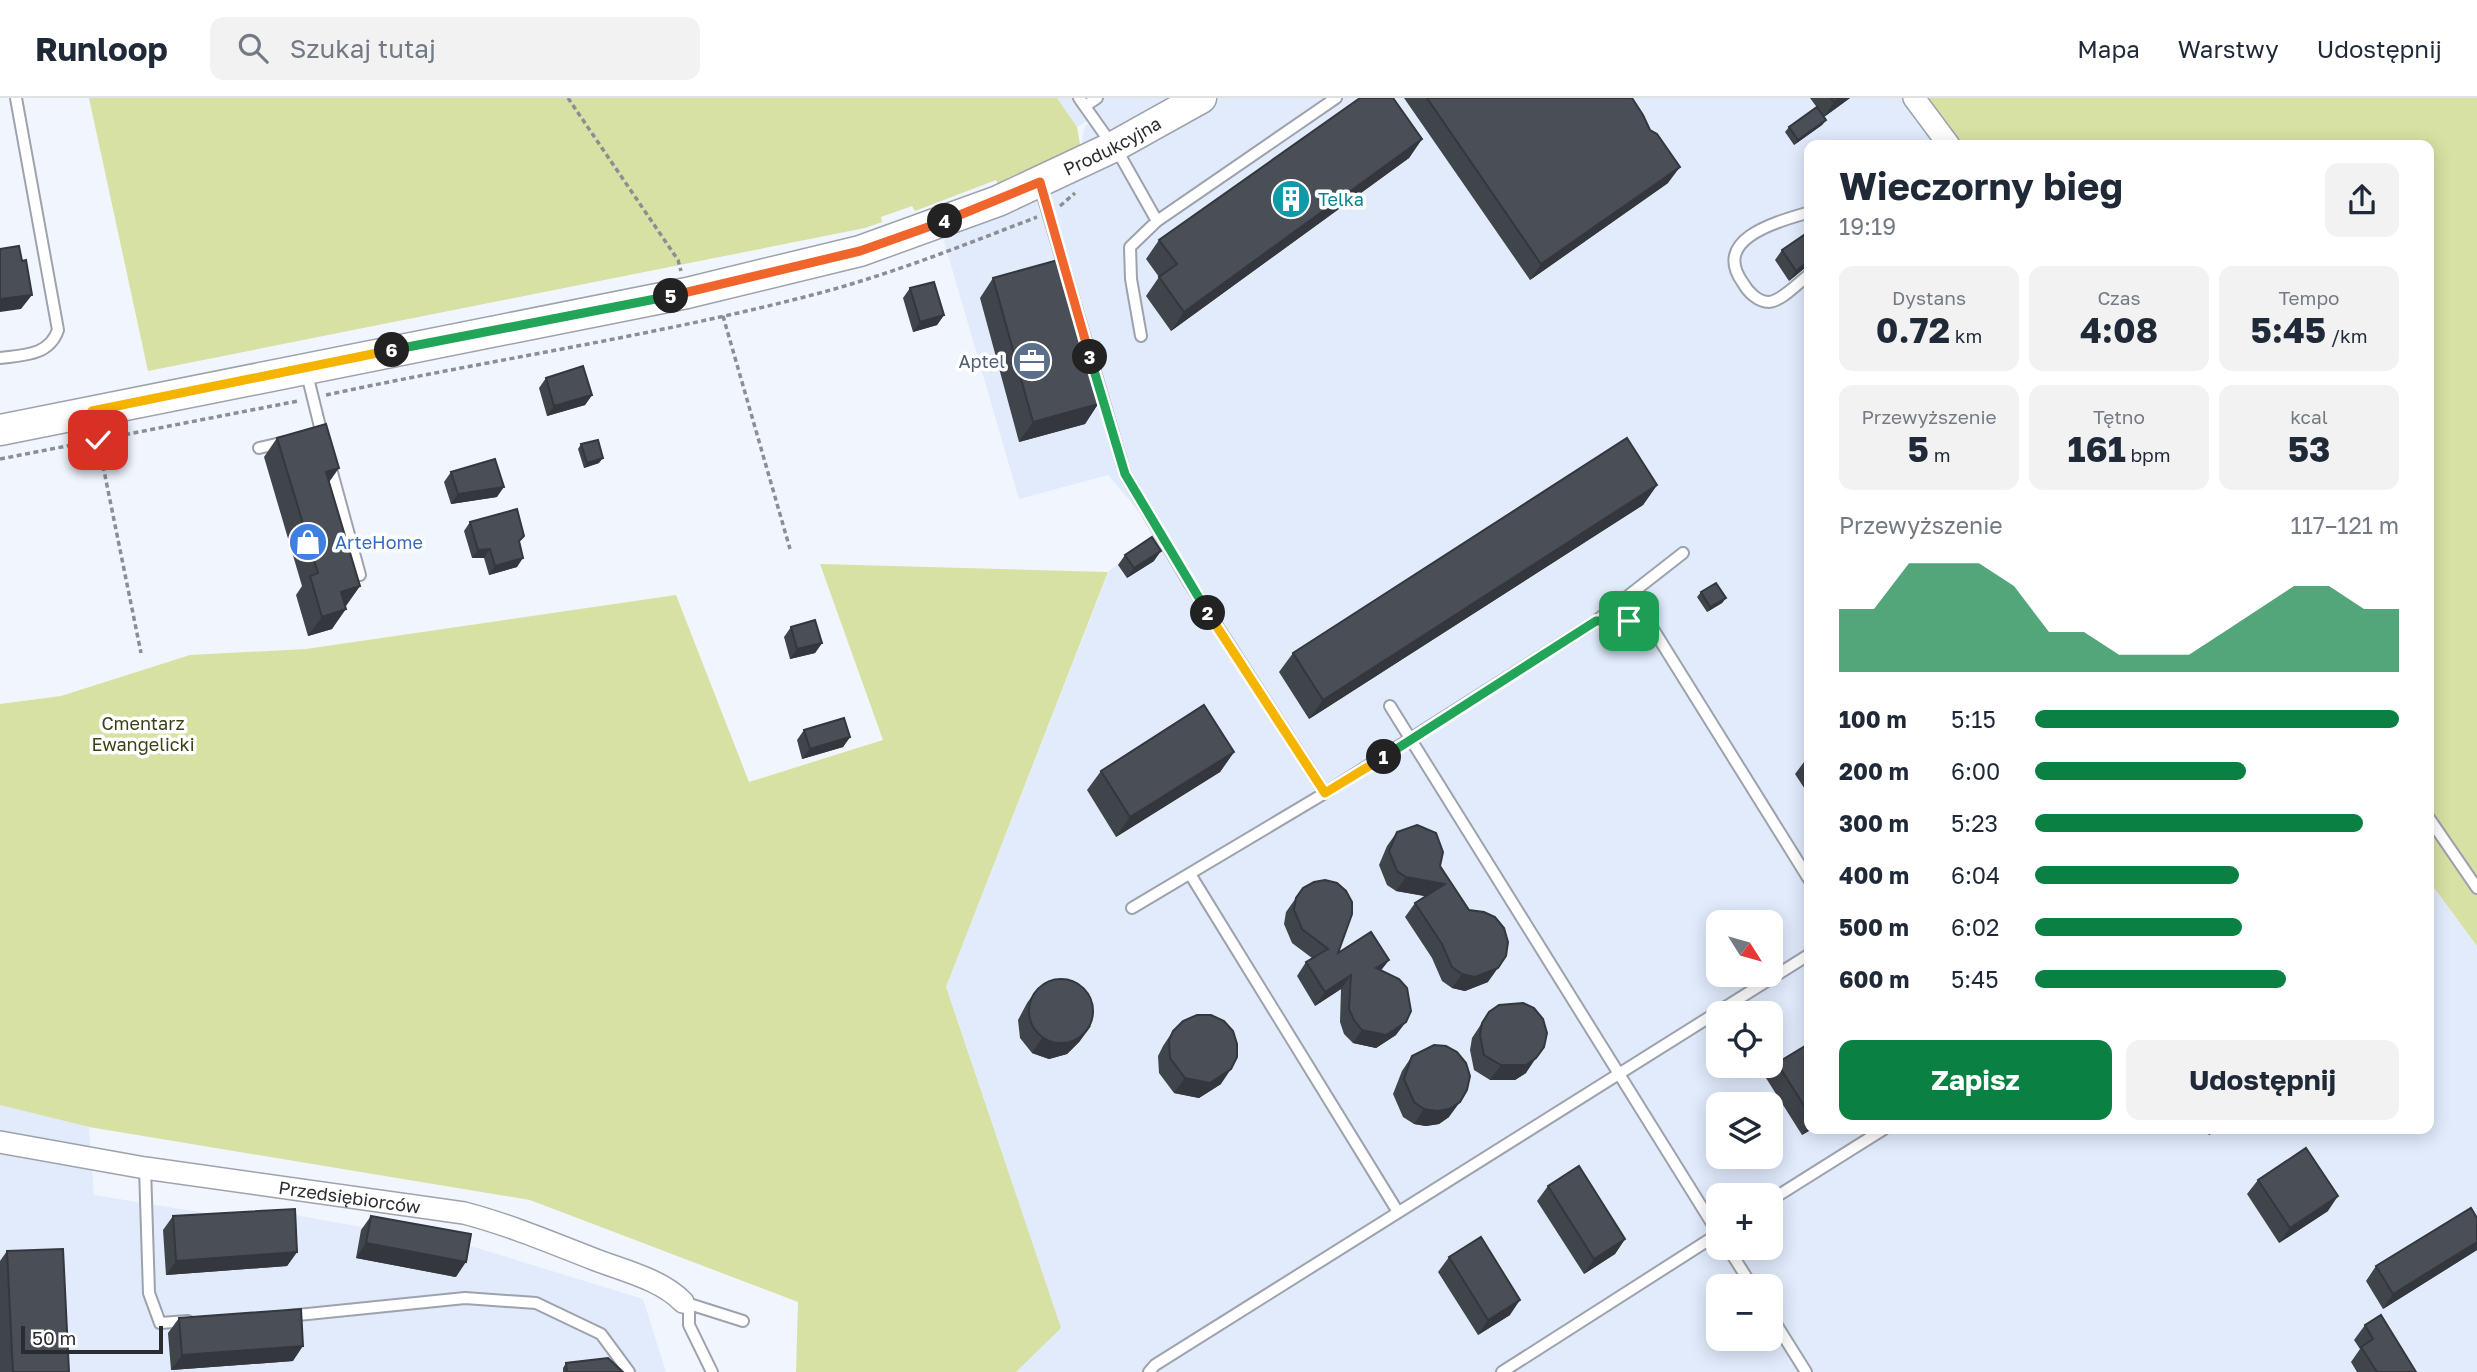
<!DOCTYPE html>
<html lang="pl">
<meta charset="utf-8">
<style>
:root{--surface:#fff;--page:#f2f2f3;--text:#1f2937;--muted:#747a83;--line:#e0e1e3;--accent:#0b8043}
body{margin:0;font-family:"Golos Text",sans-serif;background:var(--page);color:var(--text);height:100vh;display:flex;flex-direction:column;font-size:26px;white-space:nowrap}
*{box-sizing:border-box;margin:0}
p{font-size:23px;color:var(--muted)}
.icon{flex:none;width:38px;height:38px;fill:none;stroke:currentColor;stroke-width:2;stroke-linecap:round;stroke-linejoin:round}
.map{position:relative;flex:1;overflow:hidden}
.drawer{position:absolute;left:1804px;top:42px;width:630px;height:994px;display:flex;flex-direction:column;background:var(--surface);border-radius:14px;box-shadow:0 4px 18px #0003}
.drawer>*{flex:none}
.needle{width:46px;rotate:127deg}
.fabs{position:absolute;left:1706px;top:812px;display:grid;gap:14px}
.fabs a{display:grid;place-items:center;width:77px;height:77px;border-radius:14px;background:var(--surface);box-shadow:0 4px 18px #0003;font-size:35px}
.scale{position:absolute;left:21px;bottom:18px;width:142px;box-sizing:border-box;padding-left:7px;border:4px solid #2a2c30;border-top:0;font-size:19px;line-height:24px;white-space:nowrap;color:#2a2c30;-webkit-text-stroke:5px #fff;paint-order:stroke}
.pin{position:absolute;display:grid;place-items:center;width:60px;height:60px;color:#fff;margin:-30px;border-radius:14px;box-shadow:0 4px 10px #0006}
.km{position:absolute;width:35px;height:35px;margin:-18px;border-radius:50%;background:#222;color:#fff;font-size:19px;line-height:35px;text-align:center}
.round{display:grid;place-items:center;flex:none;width:74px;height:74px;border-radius:14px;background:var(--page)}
.headline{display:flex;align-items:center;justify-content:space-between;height:119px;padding:0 35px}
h1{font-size:38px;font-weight:700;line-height:52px}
.stats{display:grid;grid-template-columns:repeat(3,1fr);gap:10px;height:119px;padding:7px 35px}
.stats div{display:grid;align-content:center;border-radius:14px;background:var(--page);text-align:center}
.stats b{font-size:35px;font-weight:700}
.stats small{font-size:19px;font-weight:400}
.stats p{font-size:19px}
.chart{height:196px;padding:14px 35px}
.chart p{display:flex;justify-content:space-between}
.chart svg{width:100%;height:126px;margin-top:7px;fill:var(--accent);opacity:.7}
.action{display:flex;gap:14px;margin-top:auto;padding:14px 35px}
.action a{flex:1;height:80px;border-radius:14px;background:var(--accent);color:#fff;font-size:28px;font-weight:700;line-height:80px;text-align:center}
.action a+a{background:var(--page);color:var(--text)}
ul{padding:0 35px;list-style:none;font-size:23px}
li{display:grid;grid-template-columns:112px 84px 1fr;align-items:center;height:52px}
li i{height:18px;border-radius:9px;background:var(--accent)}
header{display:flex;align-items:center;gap:42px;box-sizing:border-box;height:98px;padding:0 35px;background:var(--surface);border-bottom:2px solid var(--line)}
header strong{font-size:33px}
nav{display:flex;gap:38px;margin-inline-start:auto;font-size:24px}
.search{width:490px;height:63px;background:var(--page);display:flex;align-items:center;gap:18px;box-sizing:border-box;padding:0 24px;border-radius:14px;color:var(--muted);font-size:26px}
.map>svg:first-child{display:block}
.built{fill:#e1ebfc;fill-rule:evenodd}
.green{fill:#d7e1a3}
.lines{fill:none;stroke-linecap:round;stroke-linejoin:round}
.lane-casing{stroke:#9da2ac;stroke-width:14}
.street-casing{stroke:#9da2ac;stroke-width:24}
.secondary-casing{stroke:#9da2ac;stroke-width:33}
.path{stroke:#8c8e95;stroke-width:3.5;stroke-dasharray:5 3.5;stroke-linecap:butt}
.lane{stroke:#fff;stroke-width:10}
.street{stroke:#fff;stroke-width:21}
.secondary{stroke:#fff;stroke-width:30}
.wall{fill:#40444b}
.shaded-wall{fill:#34373d}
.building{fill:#4a4f57;stroke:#34373d;stroke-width:2}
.split-1-casing{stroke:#fff;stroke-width:14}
.split-2-casing{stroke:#fff;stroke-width:14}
.split-3-casing{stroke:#fff;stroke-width:14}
.split-4-casing{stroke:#fff;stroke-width:14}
.split-5-casing{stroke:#fff;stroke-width:14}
.split-6-casing{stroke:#fff;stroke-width:14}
.split-7-casing{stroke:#fff;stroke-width:14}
.split-1{stroke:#22a559;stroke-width:9}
.split-2{stroke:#f5b400;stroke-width:9}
.split-3{stroke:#22a559;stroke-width:9}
.split-4{stroke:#f0652b;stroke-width:9}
.split-5{stroke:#f0652b;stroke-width:9}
.split-6{stroke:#22a559;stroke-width:9}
.split-7{stroke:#f5b400;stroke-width:9}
.labels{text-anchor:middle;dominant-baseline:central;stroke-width:7;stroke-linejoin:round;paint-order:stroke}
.street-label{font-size:18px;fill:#2a2c30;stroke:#fff}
.culture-label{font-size:18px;fill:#0d838f;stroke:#fff;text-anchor:start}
.service-label{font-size:18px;fill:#4e5e75;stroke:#fff;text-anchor:end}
.shop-label{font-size:18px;fill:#366cbe;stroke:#fff;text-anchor:start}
.park-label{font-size:18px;fill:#3c4117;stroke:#fff}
</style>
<header>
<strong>Runloop</strong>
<div class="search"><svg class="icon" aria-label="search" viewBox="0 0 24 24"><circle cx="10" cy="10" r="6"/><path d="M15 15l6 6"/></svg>Szukaj tutaj</div>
<nav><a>Mapa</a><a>Warstwy</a><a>Udostępnij</a></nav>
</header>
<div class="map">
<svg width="2477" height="1274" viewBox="0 0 2477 1274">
<rect width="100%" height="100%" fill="#f1f5fe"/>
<path class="built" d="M1057 0H1914L1949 47H1810V1031H2429V784L2477 848V1274H1016L1060 1229 946 889 1109 473 1160 438 1108 377 1019 401 935 112 1034 74 1081 52 1084 31 1091 21 1077 29ZM1718 824H1771V877H1718ZM1718 915H1771V968H1718ZM1718 1006H1771V1059H1718ZM1718 1097H1771V1150H1718ZM1718 1188H1771V1241H1718Z
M0 1007 89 1029 94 1097 261 1124V1111L474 1149 643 1201 666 1274H0Z"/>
<path class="green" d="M89 0H1057L1077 29 1081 52 999 88 996 82 915 113 912 108 881 119 882 124 865 130 148 273Z
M1914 0H2477V848L2429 783V47H1949Z
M820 466 1108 474 946 889 1061 1230 1016 1274H796L798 1204 530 1102 89 1029 0 1007V606L61 598 190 557 306 551 676 497 749 684 883 642Z"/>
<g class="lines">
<g class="lane-casing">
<path id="lane" d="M1079 0 1122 61 1157 123
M1085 8 1097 0
M1040 87 1125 376 1190 486 1325 695 1132 810
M1810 114C1776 124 1711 141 1743 185 1748 194 1758 204 1769 204 1782 203 1799 184 1810 176
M1141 238 1131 181 1130 149 1157 123 1336 0
M0 260C23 257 49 258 58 232L16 0
M306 272 323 341
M259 350 285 344
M330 367 360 477
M1596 523H1629L1653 531 1810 783
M1390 608 1718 1135
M1325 695 1596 523 1683 455
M2429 720 2477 790
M1190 776 1398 1114
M145 1070 149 1195 160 1225 188 1223
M1771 1102 1884 1031
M1728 1150 1752 1188
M683 1204 689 1214V1227L712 1274
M683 1204 743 1223
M288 1218 465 1200 536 1205 601 1236 629 1274
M1771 1218 1806 1274
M1149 1274 1155 1267 1810 856
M1502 1274 1718 1136"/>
</g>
<g class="street-casing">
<g id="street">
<path d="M1914 0 1949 47"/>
<path id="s1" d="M0 1044 145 1070 464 1115C510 1127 552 1145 596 1162 625 1173 662 1182 683 1204"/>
</g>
</g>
<g class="secondary-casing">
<g id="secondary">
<path id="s2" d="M0 332 687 195 860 153 998 103 1113 49 1201 0"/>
</g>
</g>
<path class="path" d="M568 0 678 162 681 173
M1060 108 1075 95
M723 218 790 451
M326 297C489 262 655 238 816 196 892 176 964 147 1037 119
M98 343 141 555
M0 361 298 303"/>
<use href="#lane" class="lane"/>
<use href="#street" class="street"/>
<use href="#secondary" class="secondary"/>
</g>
<path class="wall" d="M1404 0H1632L1668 85 1530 182Z
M1810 0H1850L1824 19Z
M1826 22 1822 27 1794 47 1785 34 1789 29Z
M1422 41 1409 60 1171 233 1146 198 1159 179 1146 161 1159 142Z
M1782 152 1806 169 1789 183 1775 162Z
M993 180 1098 306 1085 326 1019 344 980 200Z
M910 190 944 217 937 227 913 234 903 200Z
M546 280 592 297 585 307 547 318 539 290Z
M277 340 329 383 360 488 345 508 332 531 308 538 296 497 302 488 264 359Z
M581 346 599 365 584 370 578 351Z
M451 374 497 399 451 406 444 384Z
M1657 387 1643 407 1309 621 1279 574 1293 555Z
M470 424 519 446 517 469 489 477 484 460H472L464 433Z
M1125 457 1154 463 1127 480 1118 467Z
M1701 494 1726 500 1722 505 1707 514 1697 499Z
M791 529 822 545 815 555 790 561 784 539Z
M804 632 850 639 843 649 802 661 797 642Z
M1234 654 1220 674 1116 739 1087 692 1101 673Z
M1810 656V699L1795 676Z
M1397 734 1440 768 1488 884 1465 893 1452 890 1442 883 1432 860 1405 819 1415 805 1426 798 1396 793 1387 787 1379 767 1387 748Z
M1303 790 1338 855 1389 862 1381 872 1396 937 1376 950 1353 945 1344 936 1340 924 1341 891 1315 908 1297 878 1306 864 1312 860 1292 845 1284 826 1286 814Z
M1038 890 1080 943 1067 956 1049 961 1032 955 1020 940 1018 922 1027 905Z
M1489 914 1526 975 1515 982H1490L1474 972 1470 952 1472 940Z
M1173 933 1221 986 1199 1000 1174 995 1159 975 1158 958 1163 948Z
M1810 945V1031H1812L1802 1037 1766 980 1777 965Z
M1412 958 1449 1019 1439 1026 1426 1028 1414 1026 1403 1019 1393 996 1402 973Z
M2205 1031H2219L2209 1037Z
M2258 1082 2328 1113 2279 1145 2247 1096Z
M1548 1088 1625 1141 1615 1156 1584 1176 1537 1103Z
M173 1118 297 1154 287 1168 166 1177 163 1132Z
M371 1118 456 1179 356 1160 361 1132Z
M2477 1152 2383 1211 2366 1183 2376 1168Z
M7 1153 69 1274H0V1163Z
M1449 1159 1510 1217 1478 1237 1438 1174Z
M179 1220 293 1263 171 1272 168 1235Z
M2365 1227 2416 1274H2357L2351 1264 2360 1251 2354 1242Z
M566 1265 623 1274H563V1270Z"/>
<path class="shaded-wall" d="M1839 0H1850L1824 19 1834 4Z
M1826 22 1822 27 1794 47 1798 42Z
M1422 41 1409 60 1171 233 1184 214Z
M1680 69 1668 85 1530 182 1541 166Z
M1810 162V170L1806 169 1789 183 1796 173Z
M32 197 21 211 0 214V201Z
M944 217 937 227 913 234 920 224Z
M592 297 585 307 547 318 554 308Z
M1098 306 1085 326 1019 344 1033 324Z
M603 360 599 365 584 370 587 365Z
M339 370 325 390 326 374Z
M1657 387 1643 407 1309 621 1323 602Z
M504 389 497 399 451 406 458 396Z
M490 451 484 460H472L478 452Z
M1161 453 1154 463 1127 480 1134 470Z
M523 460 517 469 489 477 495 468Z
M360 488 346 508 327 514 341 494Z
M1726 500 1722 505 1707 514 1710 509Z
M346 511 332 531 308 538 322 519Z
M822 545 815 555 790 561 797 551Z
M850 639 843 649 802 661 810 651Z
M1234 654 1220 674 1116 739 1130 719Z
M1406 779 1445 786 1435 800 1396 793Z
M1389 862 1379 875 1376 870Z
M1498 870 1488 884 1465 893 1452 890 1462 876Z
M1351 877 1341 891 1315 908 1325 894Z
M1406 924 1396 937 1376 950 1353 945 1362 932Z
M1091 928 1080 943 1067 956 1049 961 1032 955 1042 940Z
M1536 960 1526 975 1515 982H1490L1501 967Z
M1231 971 1221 986 1199 1000 1174 995 1185 980Z
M1460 1004 1449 1019 1439 1026 1426 1028 1414 1026 1424 1011Z
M1810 1026V1031H1812L1802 1037Z
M2214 1031H2219L2209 1037Z
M2338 1098 2328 1113 2279 1145 2290 1130Z
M1625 1141 1615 1156 1584 1176 1594 1161Z
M2477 1144V1152L2383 1211 2393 1196Z
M366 1145 466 1164 456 1179 356 1160Z
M297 1154 287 1168 166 1177 176 1163Z
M1520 1202 1510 1217 1478 1237 1488 1222Z
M303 1248 293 1263 171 1272 182 1257Z"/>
<path class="building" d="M1360 0H1393L1422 41 1184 214 1159 179 1177 166 1159 142Z
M1427 0H1632L1643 17 1650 32 1657 36 1680 69 1541 166Z
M1831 0H1839L1834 4Z
M1817 9 1826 22 1798 42 1789 29Z
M1810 133V162L1796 173 1782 152Z
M19 148 22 163 26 162 32 197 0 201V151Z
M1058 162 1098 306 1033 324 993 180Z
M934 184 944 217 920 224 910 190Z
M583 268 592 297 554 308 546 280Z
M326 326 339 370 326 374 360 488 341 494 346 511 322 519 310 478 318 475 277 340Z
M1627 340 1657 387 1323 602 1293 555Z
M598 342 603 360 587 365 581 346Z
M495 361 504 389 458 396 451 374Z
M517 411 524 438 519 443 523 460 495 468 490 451 478 452 470 424Z
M1152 439 1161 453 1134 470 1125 457Z
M1716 485 1726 500 1710 509 1701 494Z
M815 522 822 545 797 551 791 529Z
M1204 607 1234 654 1130 719 1101 673Z
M844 620 850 639 810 651 804 632Z
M1417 727 1436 735 1443 754 1440 768 1469 812 1484 814 1495 819 1504 830 1508 844 1506 858 1498 870 1475 879 1462 876 1452 869 1442 846 1415 805 1445 786 1406 779 1397 773 1389 753 1397 734Z
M1325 782 1337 785 1346 793 1352 804V816L1338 855 1371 834 1389 862 1376 870 1399 881 1407 890 1411 913 1406 924 1386 937 1362 932 1354 922 1349 911 1351 877 1325 894 1306 864 1328 851 1302 831 1294 812 1296 800 1303 790 1314 784Z
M1029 913a32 32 0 1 1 64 0a32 32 0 1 1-64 0Z
M1523 905 1534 910 1543 921 1547 935 1544 949 1536 960 1526 967H1501L1484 957 1480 937 1482 925 1489 914 1499 907Z
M1197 917H1211L1224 923 1233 933 1237 946V959L1231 971 1210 985 1185 980 1170 960 1169 943 1173 933 1183 923Z
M1810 945V1017L1777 965Z
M1434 947 1446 948 1457 954 1466 965 1470 978 1467 992 1460 1004 1449 1011 1437 1013 1424 1011 1414 1004 1404 981 1412 958Z
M2306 1050 2338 1098 2290 1130 2258 1082Z
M1579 1068 1625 1141 1594 1161 1548 1088Z
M2471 1110 2477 1120V1144L2393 1196 2376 1168Z
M295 1111 297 1154 176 1163 173 1118Z
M371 1118 471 1136 466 1164 366 1145Z
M1481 1139 1520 1202 1488 1222 1449 1159Z
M63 1151 69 1274H13L7 1153Z
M301 1211 303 1248 182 1257 179 1220Z
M2381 1217 2416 1274H2377L2361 1249 2373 1241 2365 1227Z
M608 1260 623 1274H567L566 1265Z"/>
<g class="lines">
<g class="split-1-casing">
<path id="split-1" d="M1384 659 1596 523H1629"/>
</g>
<g class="split-2-casing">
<path id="split-2" d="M1208 515 1325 695 1384 659"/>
</g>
<g class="split-3-casing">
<path id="split-3" d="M1090 259 1125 376 1208 515"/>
</g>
<g class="split-4-casing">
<path id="split-4" d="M945 123 1040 84 1090 259"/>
</g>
<g class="split-5-casing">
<path id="split-5" d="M671 198 860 153 945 123"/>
</g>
<g class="split-6-casing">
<path id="split-6" d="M392 252 671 198"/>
</g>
<g class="split-7-casing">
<path id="split-7" d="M98 342 92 313 392 252"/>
</g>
<use href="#split-1" class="split-1"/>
<use href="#split-2" class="split-2"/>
<use href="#split-3" class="split-3"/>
<use href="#split-4" class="split-4"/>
<use href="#split-5" class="split-5"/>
<use href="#split-6" class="split-6"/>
<use href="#split-7" class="split-7"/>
</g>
<defs>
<g id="building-disc" transform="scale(2.0125)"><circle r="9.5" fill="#0f9aa8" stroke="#fff"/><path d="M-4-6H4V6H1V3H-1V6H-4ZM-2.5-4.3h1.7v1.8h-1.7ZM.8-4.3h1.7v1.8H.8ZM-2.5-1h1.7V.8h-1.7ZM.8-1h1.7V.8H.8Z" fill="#fff"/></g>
<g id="office-disc" transform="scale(2.0125)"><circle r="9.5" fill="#5c6f8a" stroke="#fff"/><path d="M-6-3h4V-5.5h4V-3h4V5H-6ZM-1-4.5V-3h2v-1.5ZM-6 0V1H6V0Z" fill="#fff"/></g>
<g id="shop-disc" transform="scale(2.0125)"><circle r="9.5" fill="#3f7fe0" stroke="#fff"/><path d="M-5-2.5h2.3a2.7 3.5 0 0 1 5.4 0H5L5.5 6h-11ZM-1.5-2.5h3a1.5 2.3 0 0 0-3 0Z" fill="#fff"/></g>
</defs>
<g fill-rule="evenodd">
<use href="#building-disc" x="1291" y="101"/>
<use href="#office-disc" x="1032" y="263"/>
<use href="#shop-disc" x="308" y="444"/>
</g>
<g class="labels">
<g class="street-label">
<text stroke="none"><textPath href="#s2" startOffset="1152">Produkcyjna</textPath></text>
<text stroke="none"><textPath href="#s1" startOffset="354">Przedsiębiorców</textPath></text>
</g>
<g class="culture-label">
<text x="1318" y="101">Telka</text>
</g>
<g class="service-label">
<text x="1005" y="263">Aptel</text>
</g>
<g class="shop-label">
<text x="335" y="444">ArteHome</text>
</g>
<g class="park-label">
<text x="143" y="625">Cmentarz<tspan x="143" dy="21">Ewangelicki</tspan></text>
</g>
</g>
</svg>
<div class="fabs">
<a><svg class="needle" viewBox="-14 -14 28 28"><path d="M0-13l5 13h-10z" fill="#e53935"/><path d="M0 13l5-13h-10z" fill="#747a83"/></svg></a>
<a><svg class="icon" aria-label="locate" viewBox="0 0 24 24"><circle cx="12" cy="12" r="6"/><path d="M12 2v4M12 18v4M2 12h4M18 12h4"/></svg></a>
<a><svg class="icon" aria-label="layers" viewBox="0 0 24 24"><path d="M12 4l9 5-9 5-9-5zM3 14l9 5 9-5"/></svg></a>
<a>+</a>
<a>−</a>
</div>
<div class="scale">50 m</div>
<div class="pin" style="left:1629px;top:523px;background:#1e9e55"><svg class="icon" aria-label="arrive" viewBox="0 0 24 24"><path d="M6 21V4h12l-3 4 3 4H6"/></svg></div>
<div class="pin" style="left:98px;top:342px;background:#d93025"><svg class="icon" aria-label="check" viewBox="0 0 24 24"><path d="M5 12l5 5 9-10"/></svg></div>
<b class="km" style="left:1384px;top:659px">1</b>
<b class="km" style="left:1208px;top:515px">2</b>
<b class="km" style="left:1090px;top:259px">3</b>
<b class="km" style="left:945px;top:123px">4</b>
<b class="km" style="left:671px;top:198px">5</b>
<b class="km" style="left:392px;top:252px">6</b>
<section class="drawer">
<div class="headline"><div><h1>Wieczorny bieg</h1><p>19:19</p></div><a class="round"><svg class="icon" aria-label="share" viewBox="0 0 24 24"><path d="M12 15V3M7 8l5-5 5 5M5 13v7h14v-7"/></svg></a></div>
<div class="stats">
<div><p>Dystans</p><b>0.72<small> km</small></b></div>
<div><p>Czas</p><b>4:08</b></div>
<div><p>Tempo</p><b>5:45<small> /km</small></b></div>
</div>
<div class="stats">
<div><p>Przewyższenie</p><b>5<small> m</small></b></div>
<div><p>Tętno</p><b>161<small> bpm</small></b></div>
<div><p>kcal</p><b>53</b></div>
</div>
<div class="chart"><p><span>Przewyższenie</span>117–121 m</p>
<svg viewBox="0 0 160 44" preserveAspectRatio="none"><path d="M0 44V22L10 22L20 6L30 6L40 6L50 14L60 30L70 30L80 38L90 38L100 38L110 30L120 22L130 14L140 14L150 22L160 22V44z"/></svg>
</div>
<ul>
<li><b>100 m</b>5:15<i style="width:100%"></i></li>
<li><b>200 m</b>6:00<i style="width:58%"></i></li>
<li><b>300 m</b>5:23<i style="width:90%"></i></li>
<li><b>400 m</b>6:04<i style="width:56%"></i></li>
<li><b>500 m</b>6:02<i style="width:57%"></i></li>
<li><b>600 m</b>5:45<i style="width:69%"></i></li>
</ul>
<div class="action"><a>Zapisz</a><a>Udostępnij</a></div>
</section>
</div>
